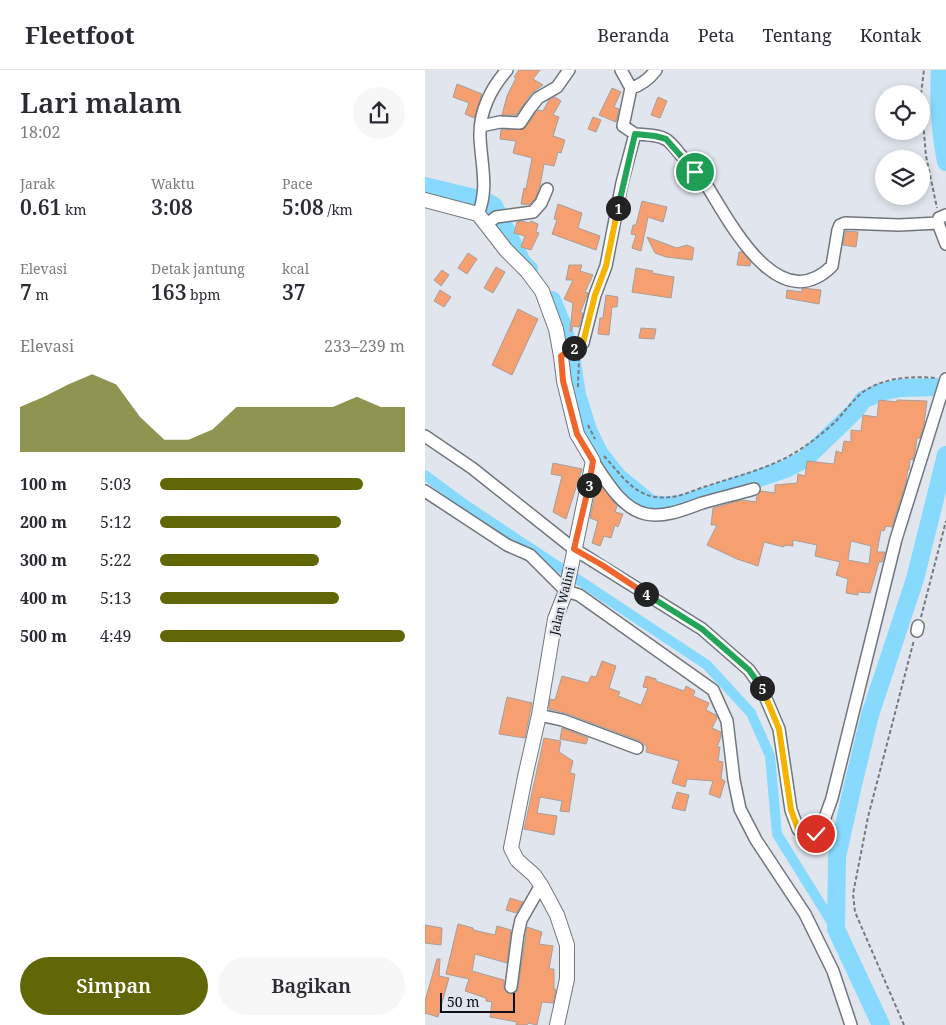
<!DOCTYPE html>
<html lang="id">
<meta charset="utf-8">
<style>
:root{--surface:#fff;--page:#f7f7f7;--text:#2b2b33;--muted:#7c7c81;--line:#e1e1e2;--accent:#616707}
body{margin:0;font-family:"Noto Serif",serif;background:var(--page);color:var(--text);height:100vh;display:flex;flex-direction:column;font-size:19px;white-space:nowrap}
*{box-sizing:border-box;margin:0}
p{font-size:16px;color:var(--muted)}
.icon{flex:none;width:28px;height:28px;fill:none;stroke:currentColor;stroke-width:2;stroke-linecap:round;stroke-linejoin:round}
.map{position:relative;flex:1;overflow:hidden}
.drawer{display:flex;flex-direction:column;background:var(--surface);width:425px}
.drawer>*{flex:none}
.fabs{position:absolute;left:450px;top:15px;display:grid;gap:10px}
.fabs a{display:grid;place-items:center;width:55px;height:55px;border-radius:50%;background:var(--surface);box-shadow:0 2px 8px #0003;font-size:25px}
.scale{position:absolute;left:15px;bottom:12px;width:75px;box-sizing:border-box;padding-left:5px;border:2px solid #0d0f12;border-top:0;font-size:14px;line-height:18px;white-space:nowrap;color:#0d0f12;-webkit-text-stroke:4px #e1e6ee;paint-order:stroke}
.pin{position:absolute;display:grid;place-items:center;width:42px;height:42px;color:#fff;margin:-21px;border:2px solid #fff;border-radius:50%;box-shadow:0 1px 5px #0007}
.km{position:absolute;width:25px;height:25px;margin:-12px;border-radius:50%;background:#222;color:#fff;font-size:14px;line-height:25px;text-align:center}
.round{display:grid;place-items:center;flex:none;width:52px;height:52px;border-radius:26px;background:var(--page)}
.summary{display:flex;align-items:center;justify-content:space-between;height:85px;padding:0 20px}
h1{font-size:28px;font-weight:600;line-height:38px}
.figures{display:grid;grid-template-columns:repeat(3,1fr);gap:8px;height:85px;padding:5px 20px}
.figures div{display:grid;align-content:center}
.figures b{font-size:21px;font-weight:600}
.figures small{font-size:14px;font-weight:400}
.figures p{font-size:14px}
.chart{height:140px;padding:10px 20px}
.chart p{display:flex;justify-content:space-between}
.chart svg{width:100%;height:90px;margin-top:5px;fill:var(--accent);opacity:.7}
.primary-button{display:flex;gap:10px;margin-top:auto;padding:10px 20px}
.primary-button a{flex:1;height:58px;border-radius:30px;background:var(--accent);color:#fff;font-size:20px;font-weight:600;line-height:58px;text-align:center}
.primary-button a+a{background:var(--page);color:var(--text)}
ul{padding:0 20px;list-style:none;font-size:16px}
li{display:grid;grid-template-columns:80px 60px 1fr;align-items:center;height:38px}
li i{height:12px;border-radius:6px;background:var(--accent)}
header{display:flex;align-items:center;gap:30px;box-sizing:border-box;height:70px;padding:0 25px;background:var(--surface);border-bottom:1px solid var(--line)}
header strong{font-size:24px}
nav{display:flex;gap:28px;margin-inline-start:auto;font-size:18px}
main{display:flex;flex:1;min-height:0}
.map>svg:first-child{display:block}
.lines{fill:none;stroke-linecap:round;stroke-linejoin:round}
.canal{stroke:#87d9fe;stroke-width:10}
.river{stroke:#87d9fe;stroke-width:18}
.building{fill:#f6a072;stroke:#a69e99;fill-rule:evenodd}
.minor-casing{stroke:#71767d;stroke-width:14}
.tertiary-casing{stroke:#71767d;stroke-width:16}
.path{stroke:#767a7f;stroke-width:2;stroke-dasharray:4 2.5;stroke-linecap:butt}
.minor{stroke:#fff;stroke-width:11}
.tertiary{stroke:#fff;stroke-width:14}
.split-1-casing{stroke:#fff;stroke-width:10}
.split-2-casing{stroke:#fff;stroke-width:10}
.split-3-casing{stroke:#fff;stroke-width:10}
.split-4-casing{stroke:#fff;stroke-width:10}
.split-5-casing{stroke:#fff;stroke-width:10}
.split-6-casing{stroke:#fff;stroke-width:10}
.split-1{stroke:#22a559;stroke-width:6}
.split-2{stroke:#f5b400;stroke-width:6}
.split-3{stroke:#f0652b;stroke-width:6}
.split-4{stroke:#f0652b;stroke-width:6}
.split-5{stroke:#22a559;stroke-width:6}
.split-6{stroke:#f5b400;stroke-width:6}
.labels{text-anchor:middle;dominant-baseline:central;stroke-width:4.5;stroke-linejoin:round;paint-order:stroke}
.street-label{font-size:12px;fill:#0d0f12;stroke:#e1e6ee}
</style>
<header>
<strong>Fleetfoot</strong>
<nav><a>Beranda</a><a>Peta</a><a>Tentang</a><a>Kontak</a></nav>
</header>
<main>
<section class="drawer">
<div class="summary"><div><h1>Lari malam</h1><p>18:02</p></div><a class="round"><svg class="icon" aria-label="share" viewBox="0 0 24 24"><path d="M12 15V3M7 8l5-5 5 5M5 13v7h14v-7"/></svg></a></div>
<div class="figures">
<div><p>Jarak</p><b>0.61<small> km</small></b></div>
<div><p>Waktu</p><b>3:08</b></div>
<div><p>Pace</p><b>5:08<small> /km</small></b></div>
</div>
<div class="figures">
<div><p>Elevasi</p><b>7<small> m</small></b></div>
<div><p>Detak jantung</p><b>163<small> bpm</small></b></div>
<div><p>kcal</p><b>37</b></div>
</div>
<div class="chart"><p><span>Elevasi</span>233–239 m</p>
<svg viewBox="0 0 160 44" preserveAspectRatio="none"><path d="M0 44V22L10 17L20 11L30 6L40 11L50 27L60 38L70 38L80 33L90 22L100 22L110 22L120 22L130 22L140 17L150 22L160 22V44z"/></svg>
</div>
<ul>
<li><b>100 m</b>5:03<i style="width:83%"></i></li>
<li><b>200 m</b>5:12<i style="width:74%"></i></li>
<li><b>300 m</b>5:22<i style="width:65%"></i></li>
<li><b>400 m</b>5:13<i style="width:73%"></i></li>
<li><b>500 m</b>4:49<i style="width:100%"></i></li>
</ul>
<div class="primary-button"><a>Simpan</a><a>Bagikan</a></div>
</section>
<div class="map">
<svg width="521" height="955" viewBox="0 0 521 955">
<rect width="100%" height="100%" fill="#e1e6ee"/>
<g class="lines">
<path class="canal" d="M0 405 39 434 282 595 326 643 345 686 352 764 411 859"/>
<path class="river" d="M515 0C513 31 515 61 521 92
M0 116 58 130 69 136 97 192 104 199
M127 230 137 254 147 291 152 325 163 360 174 383 193 407 226 434 244 436 263 432 361 399 380 389 430 341 438 330 456 322 475 318 516 317 521 318
M456 955 411 859 412 787 427 719 445 645 490 509 521 385"/>
</g>
<path class="building" d="M94 0H115L108 9 118 15 107 23 91 45H77L82 26 91 8 89 7Z
M32 14 57 24 49 48 40 44 44 33 28 27Z
M187 18 196 22 189 37 194 39 191 52 174 45Z
M130 27 136 31 128 45 134 47 128 66 140 70 136 83 133 82 129 96 119 94 115 116 110 129 104 135 96 134 99 118 101 119 107 88 88 83 91 71 75 69 76 60 99 59 113 40 118 41 124 30Z
M233 27 242 31 235 48 226 45Z
M168 47 176 50 171 62 163 59Z
M217 131 242 137 238 152 223 147 216 181 207 178 211 165 206 164 208 155H211Z
M133 134 157 143 153 158 175 166 171 180 127 164 132 150 129 149Z
M96 151 105 153 106 151 113 154 111 162 114 163 106 180 96 177 100 166 89 163 92 152Z
M421 161 433 162 431 177 418 175Z
M222 167 252 178 262 175 269 178 267 190 241 187 230 183Z
M314 182H317L326 192 325 196 312 195Z
M43 183 52 189 42 204 33 198Z
M144 195H157L155 201 168 205 160 222 163 223 155 243H158L154 257 148 256 146 262 145 261 148 233 139 229 148 210H141Z
M71 197 80 202 68 223 59 218Z
M211 198 228 201 227 203 249 207 246 228 207 222Z
M17 200 24 205 16 216 9 210Z
M377 218 396 220 394 234 361 228 362 220 377 222Z
M15 220 26 227 19 237 9 231Z
M181 225 193 227 192 237H187L184 265 173 264 175 248H178Z
M93 239 113 249 87 305 67 295Z
M216 258 231 259 229 269 214 268Z
M454 330 472 332V330L502 331 499 354 495 368H492L490 382 488 390 485 389 484 400 483 399 481 412 467 457 461 456 459 461 456 460 452 482H460L457 492H454L445 523 433 522V525L421 523 423 509 411 505 415 492 390 486 392 475 368 470V476L359 475V477L339 472 333 496 312 489 282 475 292 455H286L288 438 317 430 331 432 332 426 336 421 350 423V415L372 413 373 404 380 406 382 391 409 394 411 381 417 383 419 371 426 372V360L436 361 438 345 452 347ZM426 471 446 476 444 494 423 490Z
M128 393 157 399 141 449 128 442 137 406 126 404Z
M173 412 192 436 190 442 198 444 193 457 190 455 186 468 179 466 175 476 167 473 173 451 165 448Z
M177 591 191 596 184 618 195 622 193 626 216 635 223 618 218 617 221 606 231 609V611L259 621 261 616 270 621 268 626 284 633 281 640 291 645 292 648 287 658 296 662V667L292 677H295L293 691 298 692 296 709 300 711 295 728 284 724 288 711 262 709 260 717 247 713 254 691 221 682 222 677 215 671 140 643 124 639 125 629 130 630 137 606 163 613 166 606 171 607Z
M82 627 107 633 100 668 74 664Z
M137 658 163 668 161 674 135 669Z
M119 668 136 671 134 682 148 691 145 703 150 704 144 742 135 741 137 731 115 727 112 743 132 746 129 765 99 759Z
M252 722 264 725 260 741 247 738Z
M85 828 98 832 91 843 81 840Z
M33 854 48 858V860L70 865 72 856 86 860 82 893 50 884 47 901 79 910V919L86 924 92 922 93 918 102 857 117 862 114 874 128 876 124 899H129V919L131 920 128 933 117 932 112 955 103 953 102 955H91L92 952 65 947 67 932 61 931V928L40 921 44 909 21 904Z
M0 855 17 858 16 875 0 873Z
M12 889H15L14 906 24 908 13 947 0 943V931Z"/>
<g class="lines">
<g class="minor-casing">
<path id="minor" d="M206 18C217 15 224 9 231 0
M56 56 75 52 95 53 105 38 113 28 132 17 144 0
M210 64C219 65 232 64 240 69 245 71 250 78 254 83 261 91 273 102 279 111 303 148 352 250 407 196L413 160 415 155 420 153 474 155 513 153
M53 144C64 119 56 93 55 67 54 42 66 18 82 0
M521 145 514 148 513 153 521 174
M62 154 71 147 108 142 116 133 122 119
M136 286 158 273 170 225 181 196 197 113 210 64 198 56 206 18 196 0
M0 366 47 398 149 479 277 559 324 600 336 617 354 659 366 740 373 759 377 763 382 766 391 764 397 756 407 728 471 469 521 309
M168 391C181 411 197 439 221 444 240 448 260 439 277 433 294 428 312 424 329 419
M0 421 82 475 105 485 141 521 154 525 288 620 302 651 309 710 315 739 331 770 380 844 408 901 426 955
M492 561 493 556
M114 645 137 650 212 678
M86 917 93 864 96 850 116 815"/>
</g>
<g class="tertiary-casing">
<path id="tertiary" d="M0 130 53 144 81 180 102 201 117 221 131 259 136 286 139 311 152 364 168 391 141 521 130 549 114 645 100 707 86 778 92 790 109 805 116 815 132 845 142 875V909L132 955"/>
</g>
<path class="path" d="M496 24 499 0
M496 28 501 86 512 138
M153 317 154 287
M163 355 170 369
M179 386C192 400 203 417 220 424 228 428 238 428 246 427 258 426 271 419 282 416 318 404 352 397 383 374 393 367 404 358 412 350 420 341 428 330 438 322 459 307 487 306 511 308
M496 547 521 451
M479 955 430 842 428 824 443 747 489 570"/>
<use href="#minor" class="minor"/>
<use href="#tertiary" class="tertiary"/>
</g>
<g class="lines">
<g class="split-1-casing">
<path id="split-1" d="M193 138 210 64 230 66 241 69 270 102"/>
</g>
<g class="split-2-casing">
<path id="split-2" d="M149 278 158 273 170 225 181 196 193 138"/>
</g>
<g class="split-3-casing">
<path id="split-3" d="M149 278 136 286 138 311 152 364 168 391 164 415"/>
</g>
<g class="split-4-casing">
<path id="split-4" d="M164 415 149 479 177 495 221 524"/>
</g>
<g class="split-5-casing">
<path id="split-5" d="M221 524 277 559 324 600 337 618"/>
</g>
<g class="split-6-casing">
<path id="split-6" d="M337 618 354 659 366 740 373 759 382 766 391 764"/>
</g>
<use href="#split-1" class="split-1"/>
<use href="#split-2" class="split-2"/>
<use href="#split-3" class="split-3"/>
<use href="#split-4" class="split-4"/>
<use href="#split-5" class="split-5"/>
<use href="#split-6" class="split-6"/>
</g>
<g class="labels">
<g class="street-label">
<text transform="translate(137 531) rotate(-76)">Jalan Walini</text>
</g>
</g>
</svg>
<div class="fabs">
<a><svg class="icon" aria-label="locate" viewBox="0 0 24 24"><circle cx="12" cy="12" r="6"/><path d="M12 2v4M12 18v4M2 12h4M18 12h4"/></svg></a>
<a><svg class="icon" aria-label="layers" viewBox="0 0 24 24"><path d="M12 4l9 5-9 5-9-5zM3 14l9 5 9-5"/></svg></a>
</div>
<div class="scale">50 m</div>
<div class="pin" style="left:270px;top:102px;background:#1e9e55"><svg class="icon" aria-label="arrive" viewBox="0 0 24 24"><path d="M6 21V4h12l-3 4 3 4H6"/></svg></div>
<div class="pin" style="left:391px;top:764px;background:#d93025"><svg class="icon" aria-label="check" viewBox="0 0 24 24"><path d="M5 12l5 5 9-10"/></svg></div>
<b class="km" style="left:193px;top:138px">1</b>
<b class="km" style="left:149px;top:278px">2</b>
<b class="km" style="left:164px;top:415px">3</b>
<b class="km" style="left:221px;top:524px">4</b>
<b class="km" style="left:337px;top:618px">5</b>
</div>
</main>
